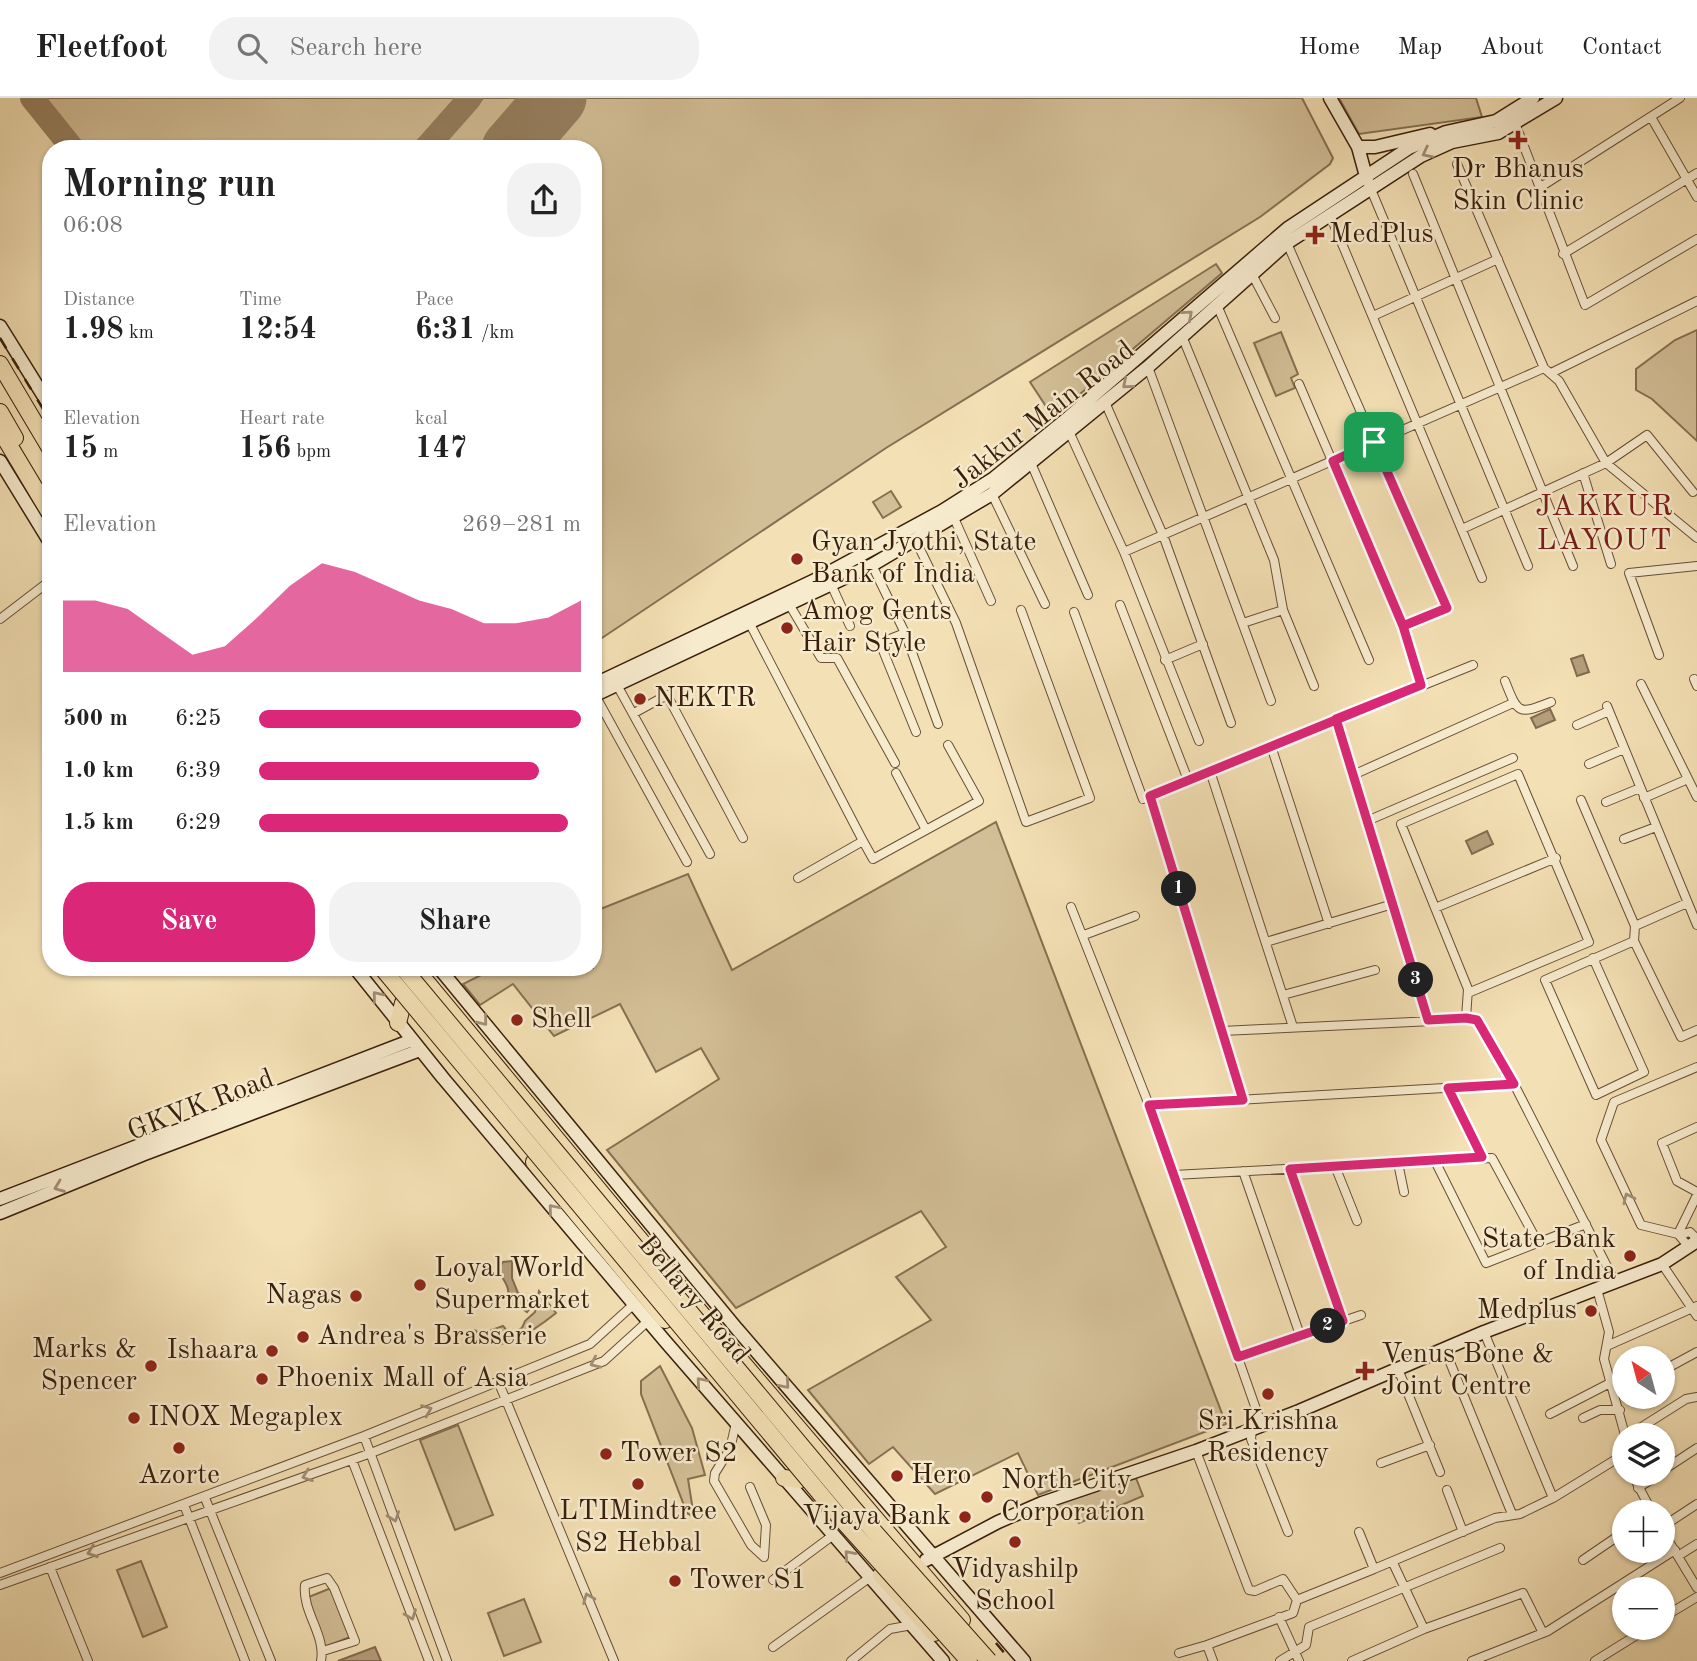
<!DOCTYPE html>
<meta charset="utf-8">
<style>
:root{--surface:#fff;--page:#f2f2f2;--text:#222;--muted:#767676;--line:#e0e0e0;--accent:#db2777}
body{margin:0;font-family:"Old Standard TT",serif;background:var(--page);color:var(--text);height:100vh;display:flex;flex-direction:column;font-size:26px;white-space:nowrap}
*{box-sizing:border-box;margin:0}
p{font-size:23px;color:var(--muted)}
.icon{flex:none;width:38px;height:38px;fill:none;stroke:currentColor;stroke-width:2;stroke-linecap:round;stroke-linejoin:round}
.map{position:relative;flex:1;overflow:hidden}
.side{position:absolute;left:42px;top:42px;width:560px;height:836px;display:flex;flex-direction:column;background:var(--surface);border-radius:28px;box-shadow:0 2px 5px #0004}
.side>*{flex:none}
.needle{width:46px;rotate:324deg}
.tools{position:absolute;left:1612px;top:1248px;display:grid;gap:14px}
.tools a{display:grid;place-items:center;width:63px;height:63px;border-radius:50%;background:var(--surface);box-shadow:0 2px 5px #0004;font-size:35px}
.pin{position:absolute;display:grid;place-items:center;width:60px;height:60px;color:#fff;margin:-30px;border-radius:14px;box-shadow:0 4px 10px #0006}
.km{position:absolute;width:35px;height:35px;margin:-18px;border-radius:50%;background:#222;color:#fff;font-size:19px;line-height:35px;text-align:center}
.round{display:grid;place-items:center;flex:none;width:74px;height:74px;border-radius:28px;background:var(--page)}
.summary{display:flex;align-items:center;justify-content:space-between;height:119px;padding:0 21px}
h1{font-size:38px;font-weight:600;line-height:52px}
.metrics{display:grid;grid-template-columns:repeat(3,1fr);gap:10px;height:119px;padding:7px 21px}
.metrics div{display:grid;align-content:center}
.metrics b{font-size:30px;font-weight:600}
.metrics small{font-size:19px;font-weight:400}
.metrics p{font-size:19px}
.chart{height:196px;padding:14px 21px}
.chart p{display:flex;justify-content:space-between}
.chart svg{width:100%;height:126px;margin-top:7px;fill:var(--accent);opacity:.7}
.button{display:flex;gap:14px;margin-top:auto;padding:14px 21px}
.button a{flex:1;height:80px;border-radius:28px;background:var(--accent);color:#fff;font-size:28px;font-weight:600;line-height:80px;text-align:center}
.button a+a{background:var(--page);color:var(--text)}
ul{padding:0 21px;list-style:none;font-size:23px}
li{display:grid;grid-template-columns:112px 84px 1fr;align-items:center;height:52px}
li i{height:18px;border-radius:9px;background:var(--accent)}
header{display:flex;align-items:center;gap:42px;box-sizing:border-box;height:98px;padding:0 35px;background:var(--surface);border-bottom:2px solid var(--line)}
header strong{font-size:33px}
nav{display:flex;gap:38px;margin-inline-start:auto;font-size:24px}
.search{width:490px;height:63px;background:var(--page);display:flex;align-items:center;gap:18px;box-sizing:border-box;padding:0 24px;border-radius:28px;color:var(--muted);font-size:26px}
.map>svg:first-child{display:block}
.green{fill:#d3bf97;stroke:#866f51;stroke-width:2}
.water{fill:#b49e7b;stroke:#836b4e;stroke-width:2}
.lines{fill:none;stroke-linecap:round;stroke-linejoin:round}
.taxiway{stroke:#968060;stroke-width:24}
.runway{stroke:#968060;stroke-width:61}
.street-casing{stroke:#684f35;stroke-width:10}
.secondary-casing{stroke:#391f0b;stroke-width:15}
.highway-casing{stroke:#391f0b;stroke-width:18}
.street{stroke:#f7ebce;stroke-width:8}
.secondary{stroke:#f7ebce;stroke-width:12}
.highway{stroke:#f3e0b4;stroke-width:16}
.rail{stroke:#391f0b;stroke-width:2.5;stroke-dasharray:12 12;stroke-linecap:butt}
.highway-bridge-casing{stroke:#391f0b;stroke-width:18;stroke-linecap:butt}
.highway-bridge{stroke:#f3e0b4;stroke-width:16}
.oneway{stroke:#a28f76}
.route-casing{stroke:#fff;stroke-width:14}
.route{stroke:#db2777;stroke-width:9}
.poi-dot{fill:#8f2418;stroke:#f7ebce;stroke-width:2.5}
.labels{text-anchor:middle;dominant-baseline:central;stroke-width:5;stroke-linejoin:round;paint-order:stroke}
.poi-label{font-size:28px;fill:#391f0b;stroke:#f7ebce;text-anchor:start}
.street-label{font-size:28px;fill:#391f0b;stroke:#f7ebce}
.neighbourhood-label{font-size:30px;letter-spacing:2px;fill:#7a1f14;stroke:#f7ebce}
</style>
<header>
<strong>Fleetfoot</strong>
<div class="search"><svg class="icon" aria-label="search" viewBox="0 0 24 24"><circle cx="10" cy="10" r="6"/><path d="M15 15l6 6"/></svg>Search here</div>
<nav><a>Home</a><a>Map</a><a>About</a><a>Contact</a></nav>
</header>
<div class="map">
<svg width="1697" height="1563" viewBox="0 0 1697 1563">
<rect width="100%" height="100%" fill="#f3e0b4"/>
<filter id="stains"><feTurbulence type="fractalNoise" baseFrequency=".00286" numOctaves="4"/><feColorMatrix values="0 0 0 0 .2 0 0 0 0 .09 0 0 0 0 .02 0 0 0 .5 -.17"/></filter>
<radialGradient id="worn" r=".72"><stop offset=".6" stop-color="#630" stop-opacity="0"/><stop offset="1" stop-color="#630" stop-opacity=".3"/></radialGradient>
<path class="green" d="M41 0H456L411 51H81Z
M483 0H537L493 51H438Z
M574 0H1302L1333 60 1330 66 1260 119 886 350 593 546V51H530Z
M1339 0H1476L1482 19 1359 36Z
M1216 166 1222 175 1053 319 1030 284Z
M1697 232V343L1652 301 1636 292V271L1675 242Z
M1281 234 1298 276 1291 280 1295 290 1276 298 1254 245Z
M891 393 901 409 883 420 873 404Z
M996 724 1226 1326 1038 1397 1018 1355 935 1396 893 1349 869 1366 808 1292 931 1222 896 1179 946 1149 921 1113 736 1210 607 1052 719 981 701 950 656 974 620 906 554 938 513 886 480 907 463 886 495 870H593V814L688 776 732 872Z
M539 1193 556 1215C540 1228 488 1267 476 1233L481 1236 503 1228 510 1236 522 1230 525 1223 535 1214Z
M660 1268 692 1330 705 1377 688 1381 694 1419 687 1415 641 1296V1283Z
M458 1327 493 1417 455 1432 420 1342Z
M1136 1380 1143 1398 1079 1425 1069 1410 1060 1416 1054 1407Z
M141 1463 167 1529 143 1539 117 1472Z
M331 1490 350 1539 325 1549 306 1500Z
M524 1501 541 1544 504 1558 488 1515Z"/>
<path class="water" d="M1583 557 1589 574 1577 578 1571 561Z
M1550 611 1555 622 1536 630 1531 620Z
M1487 733 1493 746 1472 756 1466 743Z
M512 1163V1180L518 1195 525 1198 530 1210 527 1214 519 1208 513 1209 507 1201C512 1188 501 1181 498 1171L503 1164Z
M375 1549 381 1563H338Z"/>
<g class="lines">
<path class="taxiway" d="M32 0 73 51
M425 51 470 0"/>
<path class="runway" d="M512 51 556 0"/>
<g class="street-casing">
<path id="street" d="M1651 19 1697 99
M1515 25 1585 207 1697 141
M1457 66 1544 270
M1413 76 1573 468
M1370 89 1528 468
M1539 90 1680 0
M1330 117 1482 480
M1287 145 1447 511 1403 528
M1563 156 1697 75
M1252 176 1275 220
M1217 207 1369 562
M1373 218 1498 161
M1182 238 1274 462 1283 512 1314 588
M1148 269 1271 603
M1551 275 1697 203
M1299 286 1403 528 1421 588
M1105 304 1163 437 1231 625
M1067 329 1124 454 1199 643
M1031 365 1088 497
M1583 375 1611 466
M992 396 1045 506
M954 420 991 503
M1462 431 1606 365 1647 337 1693 394
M916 443 956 525 1026 724 1090 700 1021 512
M1124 454 1544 270 1559 283 1606 365 1697 440
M872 467 905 535 938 626
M831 486 850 528
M789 506 821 560H837L895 665
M1120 507 1188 682
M1074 514 1143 701 1473 567
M0 521 51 482
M749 524 863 743 798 780
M1243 525 1283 512
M905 535 880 545 916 634
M1659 557 1629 475 1697 468
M1165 562 1203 546
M1694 581 1697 588
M1505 583C1518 616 1518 617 1551 604
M1641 586 1697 699
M617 587 710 756
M595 597 687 764
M1607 608 1697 827
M634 615 667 597 743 740
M1336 621 1428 922
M1577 627 1609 613
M1271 648 1329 826
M1589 666 1624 651
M1210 673 1293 929
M896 675 926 732
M1353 677 1513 605
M1150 698 1243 1002
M1644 700 1688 681
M1581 702 1635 828 1687 805
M1606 704 1640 690
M1367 723 1513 660
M1624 741 1656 729
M863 743 873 761 979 703 948 647
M1071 809 1149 1007 1262 1328
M1435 810 1556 760
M1635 828 1634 843 1681 939 1697 932
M1084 837 1135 818
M1266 844 1393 806
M1593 860 1644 974 1596 997 1545 882 1634 843
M1283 897 1375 872
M1466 920 1468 891 1401 726 1518 676 1589 844 1468 895
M1222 933 1475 921 1514 986 1615 1184
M1448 990 1482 1060
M1149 1007 1514 986
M1697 1029 1662 1045 1677 1083 1697 1094
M1435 1063 1486 1165 1586 1126
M1398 1065 1404 1094
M1335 1068 1357 1123
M1290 1071 1343 1223
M1243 1073 1300 1237
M1174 1077 1492 1060 1538 1145
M1678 1136 1697 1097
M1679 1137 1690 1134 1697 1141
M1689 1149 1678 1136 1641 1127 1601 1042 1614 1004 1697 969
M1662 1166 1697 1218
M1597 1191 1609 1234 1604 1261 1625 1337
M1484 1234 1553 1400
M1609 1247 1697 1208
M1445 1252 1512 1416
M1238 1259 1361 1217
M1398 1271 1440 1374
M1662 1273 1697 1254
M498 1283 614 1563
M1550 1316 1612 1284
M1583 1320 1600 1312H1620
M736 1325 730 1351 715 1375 714 1383 751 1447 764 1459 766 1427 750 1389
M1252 1331 1251 1341 1288 1434
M1629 1337 1686 1301 1697 1299
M364 1338 447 1563
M1196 1353 1249 1492 1255 1493 1283 1481 1297 1502 1293 1515 1207 1547 1213 1563
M352 1362 429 1563
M1381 1365 1430 1347
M1662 1373 1697 1350
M1632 1376 1652 1414
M1638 1390 1660 1376
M1447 1392 1463 1434
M205 1400 271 1563
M184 1407 245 1563
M1662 1429 1697 1406
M1662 1432 1697 1490
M1359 1434 1374 1471 1495 1420 1520 1416 1553 1400 1623 1357
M1678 1458 1697 1446
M1583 1462 1624 1434
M1393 1465 1424 1531
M50 1469 88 1563
M0 1475 364 1338 590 1246 634 1206
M773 1482 832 1438
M0 1487 371 1355 604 1263 648 1223
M1297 1502 1374 1471
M1279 1519 1299 1563
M1662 1520 1697 1499
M773 1549 869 1480
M1179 1555 1207 1547
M321 1563C326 1537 302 1514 305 1487L327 1480 334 1490 355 1543 323 1553
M851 1563 890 1531 912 1527
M1280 1563 1306 1547 1309 1529 1500 1450
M1352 1563 1424 1531 1523 1495 1543 1535
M1472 1563 1548 1533 1675 1452
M1595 1563 1648 1530"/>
</g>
<g class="secondary-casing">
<path id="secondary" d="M1330 0 1358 49 1367 82
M1358 49H1375L1430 36
M0 228 51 310
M0 363 51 446
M593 587 813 483 942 413 994 380 1063 324 1288 130 1409 50 1446 34 1496 23 1533 0
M593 598 872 467 992 396 1148 269 1287 145 1421 58 1452 44 1498 35 1556 0
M355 870 443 980 665 1243 943 1563
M439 870 737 1231 1024 1563
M0 1101 412 942
M0 1115 142 1057 420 952
M926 1462 998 1424 1042 1405 1196 1353 1299 1313 1484 1234 1662 1166 1697 1143"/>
</g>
<g class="highway-casing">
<path id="highway" d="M0 266 51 352
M0 314 15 340
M0 332 51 417
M415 870 724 1243 962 1522
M398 925 403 905
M534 1064 665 1222
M784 1380 800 1382
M881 1477 934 1535"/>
</g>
<use href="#street" class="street"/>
<use href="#secondary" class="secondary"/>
<use href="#highway" class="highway"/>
<path class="rail" d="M0 240 51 324
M996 1545 1011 1563"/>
<g class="highway-bridge-casing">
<path id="highway-bridge" d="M382 870 843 1423 969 1563
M403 870 855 1412 989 1563"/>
</g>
<use href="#highway-bridge" class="highway-bridge"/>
</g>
<defs><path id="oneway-chevron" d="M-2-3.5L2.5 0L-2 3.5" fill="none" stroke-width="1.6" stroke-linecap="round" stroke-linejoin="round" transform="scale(1.75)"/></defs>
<g class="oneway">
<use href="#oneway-chevron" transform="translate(1427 55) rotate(153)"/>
<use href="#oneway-chevron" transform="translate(1188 217) rotate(-41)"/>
<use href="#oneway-chevron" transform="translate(1127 286) rotate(140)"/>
<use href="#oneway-chevron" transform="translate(377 898) rotate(-129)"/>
<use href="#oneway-chevron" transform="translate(483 923) rotate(51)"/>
<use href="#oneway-chevron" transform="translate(59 1089) rotate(159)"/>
<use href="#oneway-chevron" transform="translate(1628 1100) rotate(-115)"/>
<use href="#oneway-chevron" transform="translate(553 1111) rotate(-130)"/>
<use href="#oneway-chevron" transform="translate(595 1265) rotate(155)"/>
<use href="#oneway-chevron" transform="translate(701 1284) rotate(-131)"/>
<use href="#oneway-chevron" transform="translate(785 1286) rotate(49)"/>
<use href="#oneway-chevron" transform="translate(427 1312) rotate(-22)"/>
<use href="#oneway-chevron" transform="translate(307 1378) rotate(160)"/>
<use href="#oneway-chevron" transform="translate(394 1419) rotate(70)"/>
<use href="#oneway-chevron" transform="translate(92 1454) rotate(161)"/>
<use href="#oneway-chevron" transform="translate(849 1457) rotate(-131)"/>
<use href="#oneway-chevron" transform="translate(588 1500) rotate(-112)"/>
<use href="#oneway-chevron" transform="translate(411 1517) rotate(69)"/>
</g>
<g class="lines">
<g class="route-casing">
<path id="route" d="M1374 344 1333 363 1403 528 1421 587 1150 698 1243 1002 1149 1007 1238 1259 1343 1223 1290 1071 1482 1059 1448 990 1514 986 1477 922 1466 920 1428 922 1336 621 1421 587 1403 528 1447 510 1374 344"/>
</g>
<use href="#route" class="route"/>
</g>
<g class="poi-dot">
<path d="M1514.5 31.5h7v7h7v7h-7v7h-7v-7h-7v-7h7z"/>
<path d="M1311.5 126.5h7v7h7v7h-7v7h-7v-7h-7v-7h7z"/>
<circle cx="797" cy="461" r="7"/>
<circle cx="787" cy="530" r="7"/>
<circle cx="640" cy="601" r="7"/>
<circle cx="517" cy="922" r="7"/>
<circle cx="1630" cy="1158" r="7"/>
<circle cx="420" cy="1187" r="7"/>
<circle cx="356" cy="1198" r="7"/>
<circle cx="1591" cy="1213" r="7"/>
<circle cx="303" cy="1239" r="7"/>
<circle cx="272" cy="1253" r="7"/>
<circle cx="151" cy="1268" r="7"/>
<path d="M1361.5 1262.5h7v7h7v7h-7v7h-7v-7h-7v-7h7z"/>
<circle cx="262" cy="1281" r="7"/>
<circle cx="1268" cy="1296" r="7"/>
<circle cx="134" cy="1320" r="7"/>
<circle cx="179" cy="1350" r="7"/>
<circle cx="606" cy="1356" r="7"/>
<circle cx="897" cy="1378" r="7"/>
<circle cx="638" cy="1386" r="7"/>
<circle cx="987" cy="1399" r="7"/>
<circle cx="965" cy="1419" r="7"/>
<circle cx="1015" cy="1444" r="7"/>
<circle cx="675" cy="1483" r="7"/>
</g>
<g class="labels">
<g class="poi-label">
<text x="1518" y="72" text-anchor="middle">Dr Bhanus<tspan x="1518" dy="32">Skin Clinic</tspan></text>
<text x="1329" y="137">MedPlus</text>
<text x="811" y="445">Gyan Jyothi, State<tspan x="811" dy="32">Bank of India</tspan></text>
<text x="801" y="514">Amog Gents<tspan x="801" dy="32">Hair Style</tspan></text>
<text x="654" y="601">NEKTR</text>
<text x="531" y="922">Shell</text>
<text x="1616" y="1142" text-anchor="end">State Bank<tspan x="1616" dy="32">of India</tspan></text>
<text x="434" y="1171">Loyal World<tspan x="434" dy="32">Supermarket</tspan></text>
<text x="342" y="1198" text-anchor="end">Nagas</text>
<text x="1577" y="1213" text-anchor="end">Medplus</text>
<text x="317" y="1239">Andrea's Brasserie</text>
<text x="137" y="1252" text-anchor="end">Marks &amp;<tspan x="137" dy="32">Spencer</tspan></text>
<text x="258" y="1253" text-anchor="end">Ishaara</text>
<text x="1381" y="1257">Venus Bone &amp;<tspan x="1381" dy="32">Joint Centre</tspan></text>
<text x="276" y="1281">Phoenix Mall of Asia</text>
<text x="148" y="1320">INOX Megaplex</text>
<text x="1268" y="1324" text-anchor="middle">Sri Krishna<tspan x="1268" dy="32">Residency</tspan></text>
<text x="620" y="1356">Tower S2</text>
<text x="179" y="1378" text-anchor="middle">Azorte</text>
<text x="911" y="1378">Hero</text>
<text x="1001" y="1383">North City<tspan x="1001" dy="32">Corporation</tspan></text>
<text x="638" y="1414" text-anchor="middle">LTIMindtree<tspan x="638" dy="32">S2 Hebbal</tspan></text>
<text x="951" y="1419" text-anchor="end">Vijaya Bank</text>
<text x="1015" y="1472" text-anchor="middle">Vidyashilp<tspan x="1015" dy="32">School</tspan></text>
<text x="689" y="1483">Tower S1</text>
</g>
<g class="street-label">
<text transform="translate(1044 318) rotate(-38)">Jakkur Main Road</text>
<text transform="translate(201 1008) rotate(-21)">GKVK Road</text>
<text transform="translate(693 1202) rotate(50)">Bellary Road</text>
</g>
<g class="neighbourhood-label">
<text x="1605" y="409">JAKKUR<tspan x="1605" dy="34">LAYOUT</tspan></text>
</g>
</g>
<rect width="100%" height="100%" filter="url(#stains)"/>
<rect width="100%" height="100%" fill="url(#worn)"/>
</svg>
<div class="tools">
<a><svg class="needle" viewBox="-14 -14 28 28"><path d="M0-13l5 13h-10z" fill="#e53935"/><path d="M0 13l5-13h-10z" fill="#767676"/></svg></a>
<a><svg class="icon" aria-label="layers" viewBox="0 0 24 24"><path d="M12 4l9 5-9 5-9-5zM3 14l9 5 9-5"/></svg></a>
<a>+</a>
<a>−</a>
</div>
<div class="pin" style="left:1374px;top:344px;background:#1e9e55"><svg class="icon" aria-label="arrive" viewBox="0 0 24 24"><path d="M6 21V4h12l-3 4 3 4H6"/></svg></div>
<b class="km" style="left:1179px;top:791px">1</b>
<b class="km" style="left:1328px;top:1228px">2</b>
<b class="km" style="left:1416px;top:882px">3</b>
<section class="side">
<div class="summary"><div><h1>Morning run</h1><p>06:08</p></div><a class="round"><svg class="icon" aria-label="share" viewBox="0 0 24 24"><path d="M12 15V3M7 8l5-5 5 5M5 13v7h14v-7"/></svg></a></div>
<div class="metrics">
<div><p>Distance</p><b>1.98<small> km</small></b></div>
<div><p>Time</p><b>12:54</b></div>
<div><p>Pace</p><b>6:31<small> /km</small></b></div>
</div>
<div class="metrics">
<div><p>Elevation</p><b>15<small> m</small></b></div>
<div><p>Heart rate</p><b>156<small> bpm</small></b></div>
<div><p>kcal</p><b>147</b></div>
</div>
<div class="chart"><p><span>Elevation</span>269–281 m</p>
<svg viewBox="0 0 160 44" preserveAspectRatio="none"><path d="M0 44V19L10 19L20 22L30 30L40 38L50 35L60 25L70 14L80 6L90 9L100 14L110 19L120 22L130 27L140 27L150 25L160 19V44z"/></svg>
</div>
<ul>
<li><b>500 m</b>6:25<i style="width:100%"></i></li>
<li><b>1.0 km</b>6:39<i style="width:87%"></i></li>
<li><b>1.5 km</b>6:29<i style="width:96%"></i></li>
</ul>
<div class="button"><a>Save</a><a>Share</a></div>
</section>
</div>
